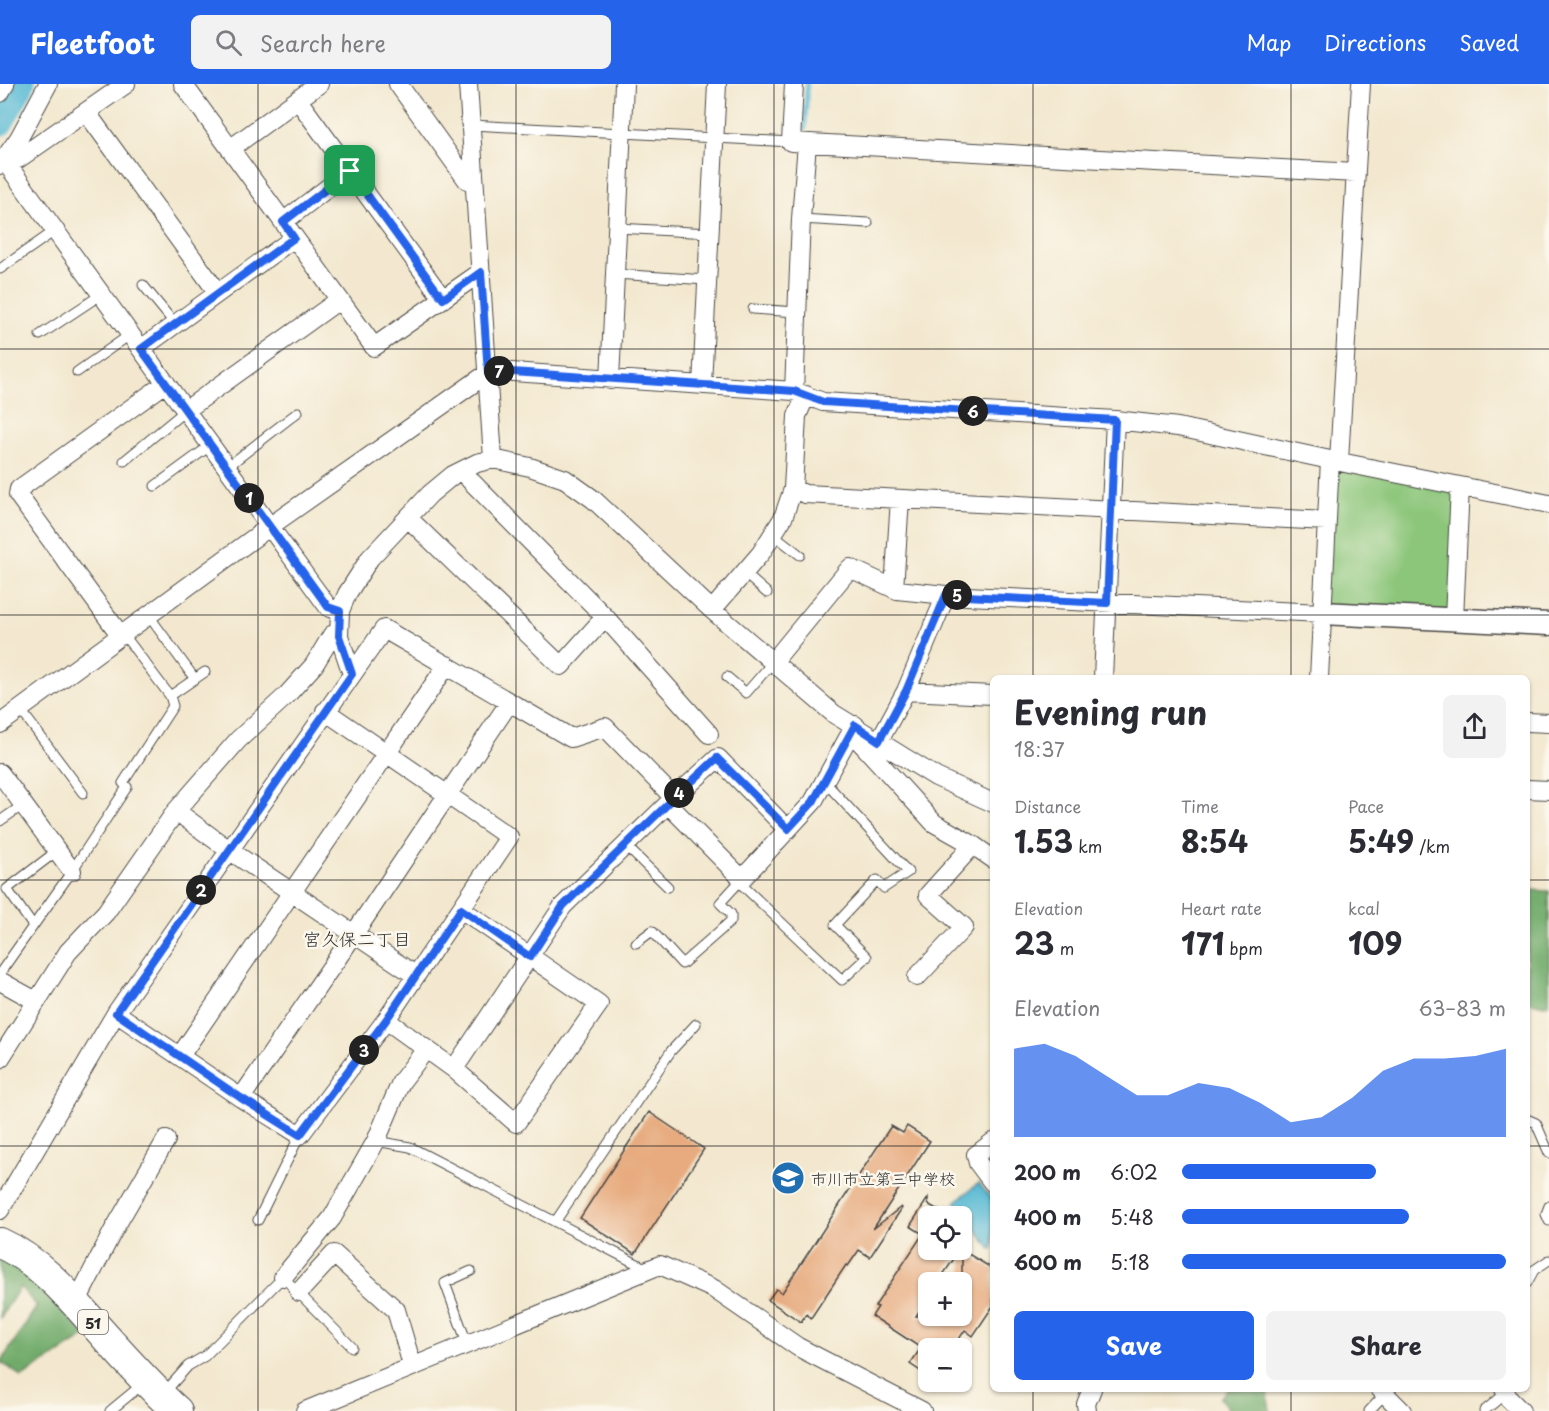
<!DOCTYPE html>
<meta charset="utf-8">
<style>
:root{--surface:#fff;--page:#f2f2f3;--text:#2b2b33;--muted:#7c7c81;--accent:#2563eb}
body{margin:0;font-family:"Playpen Sans","Klee One",sans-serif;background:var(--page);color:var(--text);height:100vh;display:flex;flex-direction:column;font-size:22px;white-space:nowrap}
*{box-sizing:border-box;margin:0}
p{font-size:20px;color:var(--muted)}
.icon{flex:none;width:33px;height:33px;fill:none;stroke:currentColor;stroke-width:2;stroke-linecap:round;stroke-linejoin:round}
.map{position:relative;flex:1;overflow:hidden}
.panel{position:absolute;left:990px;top:591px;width:540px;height:717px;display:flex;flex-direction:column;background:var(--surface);border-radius:9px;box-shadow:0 2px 4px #0004}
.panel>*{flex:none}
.buttons{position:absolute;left:918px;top:1122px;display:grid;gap:12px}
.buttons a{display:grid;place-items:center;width:54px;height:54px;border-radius:9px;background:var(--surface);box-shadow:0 2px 4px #0004;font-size:30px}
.pin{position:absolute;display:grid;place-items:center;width:51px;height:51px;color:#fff;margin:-26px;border-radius:12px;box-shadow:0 3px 9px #0006}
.km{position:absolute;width:30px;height:30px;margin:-15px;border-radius:50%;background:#222;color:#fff;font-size:16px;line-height:30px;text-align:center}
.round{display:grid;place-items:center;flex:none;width:63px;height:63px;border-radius:9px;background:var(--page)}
.head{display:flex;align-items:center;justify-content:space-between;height:102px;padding:0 24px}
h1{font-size:33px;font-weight:700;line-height:45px}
.stats{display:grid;grid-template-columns:repeat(3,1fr);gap:9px;height:102px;padding:6px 24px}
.stats div{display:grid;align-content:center}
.stats b{font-size:30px;font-weight:700}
.stats small{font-size:16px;font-weight:400}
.stats p{font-size:16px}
.chart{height:168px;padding:12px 24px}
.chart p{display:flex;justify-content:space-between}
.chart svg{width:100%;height:108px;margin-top:6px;fill:var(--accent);opacity:.7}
.cta{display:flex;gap:12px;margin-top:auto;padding:12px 24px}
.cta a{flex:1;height:69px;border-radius:9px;background:var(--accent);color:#fff;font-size:24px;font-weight:700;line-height:69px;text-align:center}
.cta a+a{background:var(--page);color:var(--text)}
ul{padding:0 24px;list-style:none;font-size:20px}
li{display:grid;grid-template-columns:96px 72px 1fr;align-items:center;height:45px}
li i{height:15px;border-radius:8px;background:var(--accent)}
header{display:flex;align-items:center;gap:36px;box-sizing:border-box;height:84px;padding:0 30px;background:var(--accent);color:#fff}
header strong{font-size:28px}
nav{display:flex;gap:33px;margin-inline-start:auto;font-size:21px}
.search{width:420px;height:54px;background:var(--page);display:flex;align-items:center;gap:15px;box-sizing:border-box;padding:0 21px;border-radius:9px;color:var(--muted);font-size:22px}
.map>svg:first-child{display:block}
.green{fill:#8cc67a;stroke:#5c7852;stroke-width:1.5}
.forest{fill:#71ab6a;stroke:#4e6b4a;stroke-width:1.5}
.water{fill:#56b9d4;stroke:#407280;stroke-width:1.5}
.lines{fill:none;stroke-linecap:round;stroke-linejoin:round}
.stream{stroke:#56b9d4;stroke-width:4.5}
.river{stroke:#56b9d4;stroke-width:28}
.building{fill:#e7ab7f}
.service-casing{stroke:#494744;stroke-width:11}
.minor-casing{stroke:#494744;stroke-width:20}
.tertiary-casing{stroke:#494744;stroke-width:25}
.primary-casing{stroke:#494744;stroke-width:32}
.service{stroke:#fff;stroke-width:9}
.minor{stroke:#fff;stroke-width:18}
.tertiary{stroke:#fff;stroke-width:22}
.primary{stroke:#fff;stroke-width:30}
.route-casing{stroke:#fff;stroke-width:12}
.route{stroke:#2563eb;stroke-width:8}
.grid{fill:none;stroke:#2b2b2b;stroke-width:1.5;stroke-opacity:0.55}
.labels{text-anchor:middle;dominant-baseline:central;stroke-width:5;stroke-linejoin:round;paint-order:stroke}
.shield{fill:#fbf7ec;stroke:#696865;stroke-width:1.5}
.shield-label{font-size:15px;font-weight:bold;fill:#2b2b2b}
.poi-label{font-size:16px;fill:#2b2b2b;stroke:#fbf7ec;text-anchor:start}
.neighbourhood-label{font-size:18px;fill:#2b2b2b;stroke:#fbf7ec}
</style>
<header>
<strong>Fleetfoot</strong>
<div class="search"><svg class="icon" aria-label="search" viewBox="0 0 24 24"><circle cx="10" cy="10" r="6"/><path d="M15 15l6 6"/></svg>Search here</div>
<nav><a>Map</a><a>Directions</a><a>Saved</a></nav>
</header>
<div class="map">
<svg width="1549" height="1327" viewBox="0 0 1549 1327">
<rect width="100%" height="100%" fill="#fbf7ec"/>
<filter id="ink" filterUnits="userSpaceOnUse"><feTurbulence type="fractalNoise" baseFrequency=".0167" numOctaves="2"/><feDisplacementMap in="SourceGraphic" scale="12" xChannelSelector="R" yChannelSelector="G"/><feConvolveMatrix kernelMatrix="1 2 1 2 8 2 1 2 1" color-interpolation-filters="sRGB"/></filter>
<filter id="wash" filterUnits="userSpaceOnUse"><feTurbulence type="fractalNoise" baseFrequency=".008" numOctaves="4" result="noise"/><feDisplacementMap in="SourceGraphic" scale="24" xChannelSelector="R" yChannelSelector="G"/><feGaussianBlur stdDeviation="1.35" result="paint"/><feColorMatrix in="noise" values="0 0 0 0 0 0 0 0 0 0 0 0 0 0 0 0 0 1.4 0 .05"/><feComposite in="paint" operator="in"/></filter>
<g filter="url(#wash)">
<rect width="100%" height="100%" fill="#f3e8cf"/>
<path class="green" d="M1330 376 1460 402 1454 535 1322 529Z"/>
<path class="forest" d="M1527 806 1549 807V920L1544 921 1527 917Z
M0 1171 41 1201 86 1252 22 1293 1 1278 37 1222 20 1203 0 1234Z
M1228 1305H1267L1270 1327H1230L1220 1314Z"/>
<path class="water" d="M979 1099 993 1117V1164L991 1165 955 1118Z"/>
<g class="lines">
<path class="stream" d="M805 45 807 0"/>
<path class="river" d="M0 38 21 0"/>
</g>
<g id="blocks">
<path class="building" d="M649 1028 704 1065 635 1170 580 1134Z
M891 1042 903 1049 907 1042 930 1057 873 1145 901 1123 902 1124 870 1173 859 1166 848 1182 846 1181 811 1234 806 1230 801 1238 768 1216 776 1205 782 1209Z
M928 1114V1120L948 1132H928V1166H960L938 1198H928V1213L916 1232H962V1166L993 1185V1222L973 1252 965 1246 953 1264H928V1292L910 1280 921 1264 872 1232 878 1223 875 1222 923 1150 910 1142Z"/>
</g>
</g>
<g filter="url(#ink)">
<use href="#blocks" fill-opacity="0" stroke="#494744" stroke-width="1.5"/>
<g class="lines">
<g class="service-casing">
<path id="service" d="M472 41 791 58
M801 135 868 139
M617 144 710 149
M0 185 56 146
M615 190 707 196
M143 201 175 240
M753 225 797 228
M40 251 102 210
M77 288 131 250
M124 377 186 326
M227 383 298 328
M155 402 211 361
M773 450 800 471
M744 489 767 509
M149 532 195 595
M727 593 746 609 773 578
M170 612 205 588
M20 625 83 709
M0 737 23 721
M626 762 668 803
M739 798 842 896 867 873 835 841 877 796 884 804 908 788 825 698
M33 842 7 805 57 767
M636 859 652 847 682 880 731 837V830L720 819 742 795
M0 889 72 787 127 703 123 699 173 622 170 612 124 551
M1527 1035 1536 1039 1549 1069
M376 1057 410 1063 647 1185
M1549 1122 1546 1130 1549 1137
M258 1136 300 1051
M555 1138 671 967 696 940
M1527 1199 1534 1186 1549 1176
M467 1259 445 1199 471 1187
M165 1308 188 1282 205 1272 283 1193 352 1263
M110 1327 144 1299
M1369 1327 1385 1310
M1484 1327 1506 1309"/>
</g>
<g class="minor-casing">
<path id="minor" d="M126 0 18 75 4 76 328 523 340 527
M183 0 374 263 481 188
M398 0 467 96 474 97
M468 0 493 375
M794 0 791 58 1356 89
M0 9 5 0
M298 16 443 215
M87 29 218 209
M230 65 319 0
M0 81 19 54 48 0
M283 138 350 87
M141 265 294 154
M610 296 624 0
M702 301 717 0
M794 307 801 135 807 59
M186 326 339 216
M1339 377 1361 0
M461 387 605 533 709 650
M793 405 805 410 1327 437
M408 434 561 582 605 533
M894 505 900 415
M712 526 761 469 783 434 793 405 797 332 806 311
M1454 535 1460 402
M121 552 18 411 19 405 166 299
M773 578 850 484 897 506 946 511 1322 529
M352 590 339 552 340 527 347 510 370 474 430 410 453 391 477 379 493 375 530 383 565 395 593 415 712 526 834 630 936 693 993 719
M1103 594 1115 336
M1319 594 1330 376
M906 607 993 611
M1527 638 1549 639
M0 640 269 443 488 289 498 287 794 307 823 318 1115 336 1178 343 1330 376 1549 420
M852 649 934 739 973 761 993 775
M879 657 906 607 946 511
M0 689 72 787
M1527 705 1549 706
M668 720 742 795 813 718 855 641
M176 727 229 766 415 891
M917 893 964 843 928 811 973 761
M0 897 36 917
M116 929 241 1014 300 1051 386 936 509 753 325 627
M386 936 454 985 516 1039 599 920 461 825
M180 972 447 581
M0 975 68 868 106 828 176 727 238 656 286 612 314 581 332 551 339 552
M454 985 563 822 674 714 718 674 787 745
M241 1014 354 850 509 619
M993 1058 976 1071 978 1079 993 1099
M0 1126 116 929 384 545 571 654 605 643 674 714
M283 1193 332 1134 376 1057 401 998 426 965
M299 1208 334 1170 396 1226 412 1281
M76 1219 113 1147 166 1056
M1380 1305 1402 1327
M1504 1305 1509 1315 1521 1327
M305 1327 660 1181 714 1205 798 1263 922 1327
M1087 1327 1086 1320 1092 1305"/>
</g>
<g class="tertiary-casing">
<path id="tertiary" d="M1322 529 1549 540"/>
</g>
<g class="primary-casing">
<path id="primary" d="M0 1159C38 1176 67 1209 94 1240 121 1270 147 1300 177 1327"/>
</g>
<use href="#service" class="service"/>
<use href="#minor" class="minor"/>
<use href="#tertiary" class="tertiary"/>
<use href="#primary" class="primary"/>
</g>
</g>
<g class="lines" filter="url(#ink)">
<g class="route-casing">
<path id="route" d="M350 87 443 215 481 188 488 289 498 287 794 307 823 318 1115 336 1107 519 946 511 906 607 879 657 855 641 813 718 788 745 717 674 674 714 563 822 530 873 461 825 386 936 300 1051 241 1014 116 929 352 590 339 552 340 527 328 523 141 265 294 154 283 138Z"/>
</g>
<use href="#route" class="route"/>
</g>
<path class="grid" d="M258 0V1327M516 0V1327M774 0V1327M1033 0V594M1291 0V594M0 265H1549M0 531H1549M0 796H993M1527 796H1549M0 1062H993M1527 1062H1549M1033 1305V1327M1291 1305V1327"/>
<defs>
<g id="school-disc" transform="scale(1.725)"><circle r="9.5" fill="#1f6fb2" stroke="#fbf7ec"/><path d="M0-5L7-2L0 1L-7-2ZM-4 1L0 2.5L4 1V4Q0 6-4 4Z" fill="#fff"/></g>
</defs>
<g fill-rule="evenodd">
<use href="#school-disc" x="788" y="1094"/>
</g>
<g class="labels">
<rect class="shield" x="78" y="1226" width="30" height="24" rx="4.5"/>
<g class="shield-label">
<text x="93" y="1238">51</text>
</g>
<g class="poi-label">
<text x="811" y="1094">市川市立第三中学校</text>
</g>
<g class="neighbourhood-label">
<text x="357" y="854">宮久保二丁目</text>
</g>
</g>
</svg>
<div class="buttons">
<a><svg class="icon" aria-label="locate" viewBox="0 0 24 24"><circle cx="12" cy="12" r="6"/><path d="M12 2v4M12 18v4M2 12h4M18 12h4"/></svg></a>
<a>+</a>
<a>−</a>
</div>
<div class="pin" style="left:350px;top:87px;background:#1e9e55"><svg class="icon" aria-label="arrive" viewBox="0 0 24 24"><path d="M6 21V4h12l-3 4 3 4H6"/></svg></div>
<b class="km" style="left:249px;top:414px">1</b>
<b class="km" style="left:201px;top:806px">2</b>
<b class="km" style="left:364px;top:966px">3</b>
<b class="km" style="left:679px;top:709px">4</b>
<b class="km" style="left:957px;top:511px">5</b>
<b class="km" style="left:973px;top:327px">6</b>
<b class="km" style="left:499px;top:287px">7</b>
<section class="panel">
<div class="head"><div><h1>Evening run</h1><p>18:37</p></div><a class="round"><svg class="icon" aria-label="share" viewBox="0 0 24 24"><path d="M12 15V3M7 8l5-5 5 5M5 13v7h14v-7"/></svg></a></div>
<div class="stats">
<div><p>Distance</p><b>1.53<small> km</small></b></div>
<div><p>Time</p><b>8:54</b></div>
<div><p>Pace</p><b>5:49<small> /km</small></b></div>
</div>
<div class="stats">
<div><p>Elevation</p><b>23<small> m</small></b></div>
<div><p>Heart rate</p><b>171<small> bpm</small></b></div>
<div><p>kcal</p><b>109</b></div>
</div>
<div class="chart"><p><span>Elevation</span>63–83 m</p>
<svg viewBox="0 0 160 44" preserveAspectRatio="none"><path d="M0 44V8L10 6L20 11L30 19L40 27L50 27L60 22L70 24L80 30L90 38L100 36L110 28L120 17L130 12L140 12L150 11L160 8V44z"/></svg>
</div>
<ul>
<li><b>200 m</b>6:02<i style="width:60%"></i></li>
<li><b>400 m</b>5:48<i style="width:70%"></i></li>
<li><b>600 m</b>5:18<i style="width:100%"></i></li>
</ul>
<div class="cta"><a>Save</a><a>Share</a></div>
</section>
</div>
